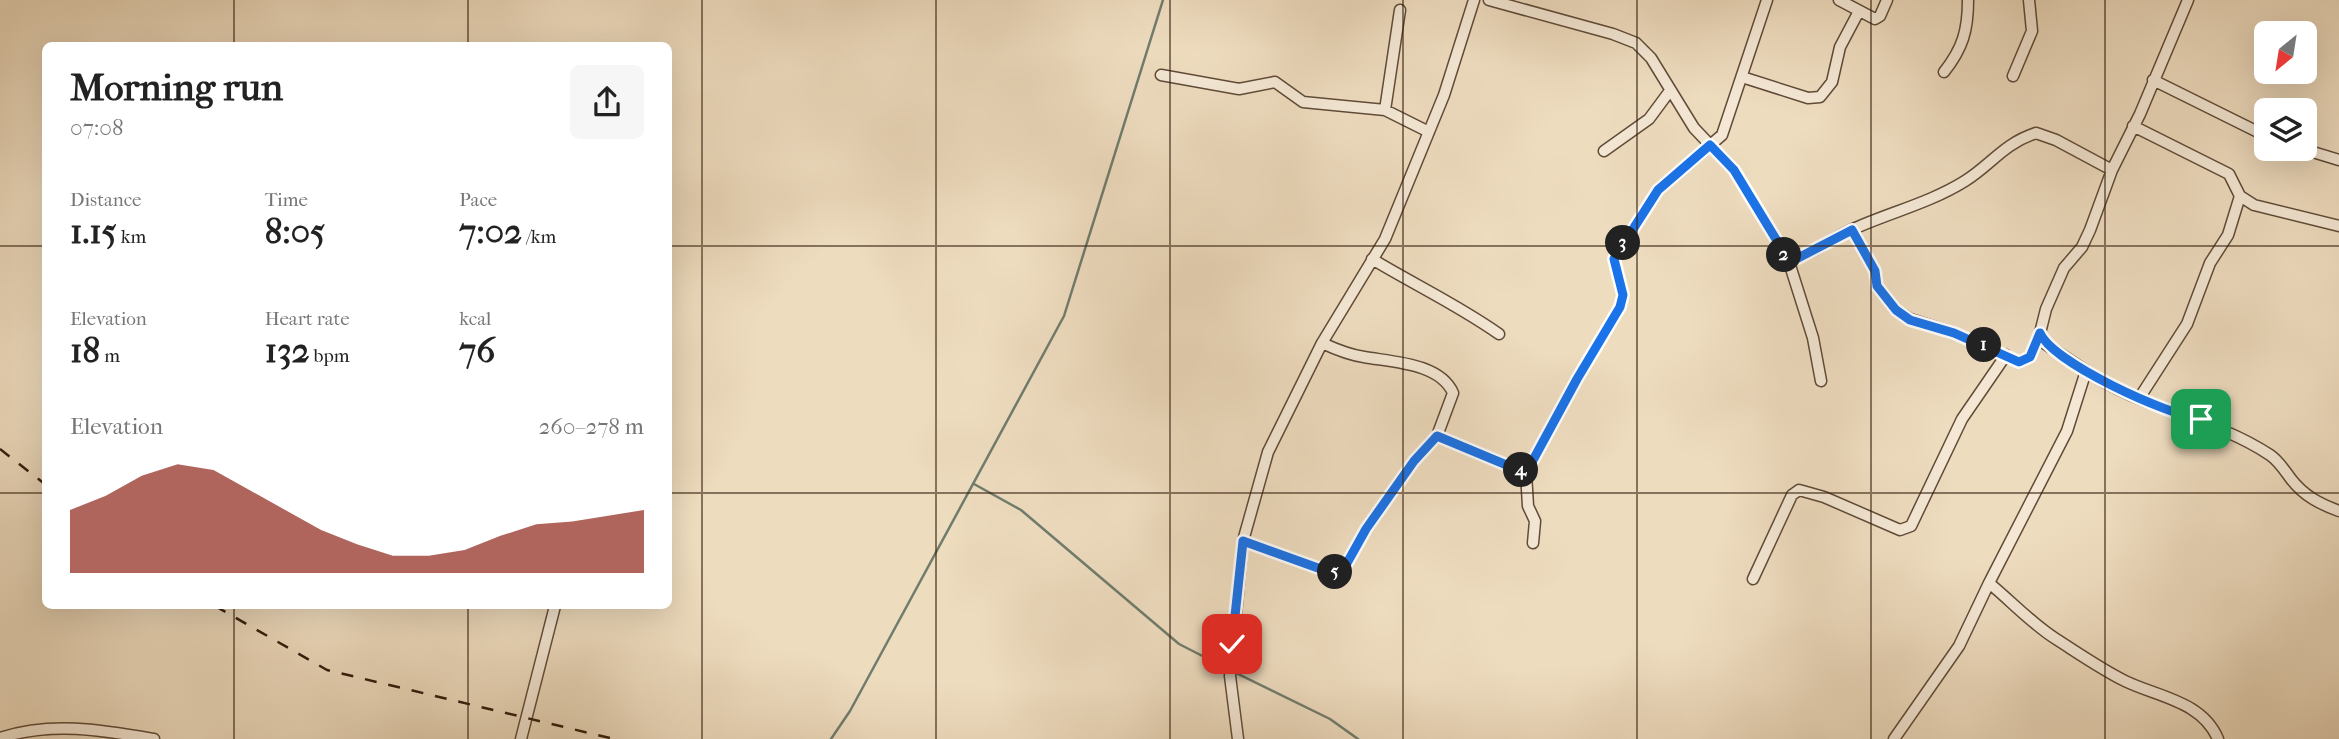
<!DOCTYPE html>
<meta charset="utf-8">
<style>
:root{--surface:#fff;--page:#f6f6f6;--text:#222;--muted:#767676;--accent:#8f2418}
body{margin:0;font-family:"IM FELL French Canon",serif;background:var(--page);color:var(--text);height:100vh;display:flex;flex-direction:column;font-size:26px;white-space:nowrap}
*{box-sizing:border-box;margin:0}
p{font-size:23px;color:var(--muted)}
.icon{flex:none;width:38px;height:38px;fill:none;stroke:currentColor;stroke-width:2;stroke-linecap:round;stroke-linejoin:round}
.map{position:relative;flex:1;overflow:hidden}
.panel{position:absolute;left:42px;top:42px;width:630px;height:567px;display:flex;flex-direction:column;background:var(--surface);border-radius:10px;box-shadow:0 7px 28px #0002}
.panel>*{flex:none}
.needle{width:46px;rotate:210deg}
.fabs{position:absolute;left:2254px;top:21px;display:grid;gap:14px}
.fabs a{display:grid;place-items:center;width:63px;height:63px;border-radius:10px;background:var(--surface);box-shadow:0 7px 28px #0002;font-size:35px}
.pin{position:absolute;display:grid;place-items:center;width:60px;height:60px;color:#fff;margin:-30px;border-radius:14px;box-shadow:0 4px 10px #0006}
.km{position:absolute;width:35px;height:35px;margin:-18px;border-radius:50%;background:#222;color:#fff;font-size:19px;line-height:35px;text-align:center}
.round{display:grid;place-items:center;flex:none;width:74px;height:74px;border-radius:10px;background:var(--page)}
.summary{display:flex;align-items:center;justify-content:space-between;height:119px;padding:0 28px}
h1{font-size:38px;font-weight:700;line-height:52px}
.figures{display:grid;grid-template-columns:repeat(3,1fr);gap:10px;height:119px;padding:7px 28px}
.figures div{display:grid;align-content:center}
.figures b{font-size:35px;font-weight:700}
.figures small{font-size:19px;font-weight:400}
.figures p{font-size:19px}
.chart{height:196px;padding:14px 28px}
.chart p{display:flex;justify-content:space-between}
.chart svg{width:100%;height:126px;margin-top:7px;fill:var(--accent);opacity:.7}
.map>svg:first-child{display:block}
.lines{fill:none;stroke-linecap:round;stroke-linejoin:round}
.stream{stroke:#707c6d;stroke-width:2.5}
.minor-casing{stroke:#604b38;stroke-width:13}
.minor{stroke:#f4e8d5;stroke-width:10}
.rail{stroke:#301b0b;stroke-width:2.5;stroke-dasharray:12 12;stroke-linecap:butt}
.route-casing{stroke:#fff;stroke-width:14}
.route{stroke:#1a73e8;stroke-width:9}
.grid{fill:none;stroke:#301b0b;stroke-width:2;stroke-opacity:0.55}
</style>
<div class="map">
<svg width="2339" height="739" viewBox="0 0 2339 739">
<rect width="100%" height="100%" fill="#eedcbf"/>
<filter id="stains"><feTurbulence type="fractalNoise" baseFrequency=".00286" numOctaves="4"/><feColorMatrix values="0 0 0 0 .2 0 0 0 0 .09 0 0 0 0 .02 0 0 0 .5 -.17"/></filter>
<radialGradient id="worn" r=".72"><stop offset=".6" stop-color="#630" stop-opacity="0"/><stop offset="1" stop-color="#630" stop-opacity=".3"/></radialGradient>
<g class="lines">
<path class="stream" d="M974 484 1021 510 1179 644 1226 668
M1232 671 1330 719 1358 739
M831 739 850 711 1064 316 1163 0"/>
<g class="minor-casing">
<path id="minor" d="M1489 0 1613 34 1636 43 1651 58 1694 128 1734 170 1788 259 1813 338 1821 381
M1839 0 1875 19 1880 16 1887 0
M1944 72C1963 48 1968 30 1968 0
M1161 75 1239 89 1275 82 1303 102 1385 110 1429 132
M2013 76 2032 31 2029 0
M1742 77 1808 98 1820 97 1832 82 1840 47 1858 13
M2153 80 2266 136
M1385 110 1400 10
M2133 126 2229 174 2240 196 2254 205 2339 226
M2303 149 2339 160
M1604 151 1649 119 1669 92
M1852 230 1875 271 1877 286 1896 310 1910 319 1954 333 2019 362 2030 357 2040 333
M1372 259C1415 285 1458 305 1499 334
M1788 259C1809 257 1831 239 1851 230 1888 213 1930 203 1965 181 1992 164 2003 144 2036 133L2056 140 2112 170
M1322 343C1335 349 1350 355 1364 357 1392 362 1440 363 1453 393L1437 436
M2086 371C2143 410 2213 417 2270 455 2279 461 2285 471 2291 479 2304 496 2320 504 2339 511
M2140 397 2187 324 2210 263 2228 235 2240 196
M1526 473 1577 379 1620 307 1623 295 1614 259 1658 190 1722 135 1767 0
M1243 541 1318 568 1342 572 1366 529 1414 461 1437 436 1526 473 1528 506 1535 521 1533 543
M1753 579 1792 495 1799 490 1824 497 1900 530 1911 526 1962 419 2006 355
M1989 583 2067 431 2086 371 2044 343 2040 333 2046 309 2064 268 2082 247 2090 230 2112 170 2140 114 2188 0
M0 738C51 721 102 730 154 739
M521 739 555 606
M1238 739 1230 676 1243 541 1268 452 1322 343 1385 239 1444 95 1474 0
M1894 739 1959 646 1989 583C2011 601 2032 624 2056 639 2078 653 2101 669 2125 681 2158 697 2202 701 2218 739"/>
</g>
<use href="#minor" class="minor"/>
<path class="rail" d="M0 449 46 485
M215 606 327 670 614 739"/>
</g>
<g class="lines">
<g class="route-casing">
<path id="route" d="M1232 644 1243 541 1318 568 1342 572 1366 529 1414 461 1437 436 1526 473 1577 379 1620 307 1623 295 1614 259 1658 190 1710 145 1734 170 1788 259 1798 258 1852 230 1875 271 1877 286 1896 310 1910 320 1954 333 2019 362 2030 357 2040 333C2053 363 2167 415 2201 419"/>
</g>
<use href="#route" class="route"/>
</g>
<path class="grid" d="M234 0V46M468 0V46M702 0V739M936 0V739M1170 0V739M1403 0V739M1637 0V739M1871 0V739M2105 0V739M0 246H46M668 246H2339M0 493H46M668 493H2339M234 606V739M468 606V739"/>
<rect width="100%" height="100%" filter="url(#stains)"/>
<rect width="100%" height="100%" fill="url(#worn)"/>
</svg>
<div class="fabs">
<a><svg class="needle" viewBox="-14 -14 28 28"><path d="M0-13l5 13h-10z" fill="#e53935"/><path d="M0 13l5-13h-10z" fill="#767676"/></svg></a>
<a><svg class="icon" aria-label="layers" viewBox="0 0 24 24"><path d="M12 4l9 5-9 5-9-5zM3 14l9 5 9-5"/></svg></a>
</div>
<div class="pin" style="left:2201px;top:419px;background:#1e9e55"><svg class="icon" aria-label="arrive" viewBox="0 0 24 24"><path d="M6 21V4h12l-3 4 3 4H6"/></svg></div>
<div class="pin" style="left:1232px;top:644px;background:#d93025"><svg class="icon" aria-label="check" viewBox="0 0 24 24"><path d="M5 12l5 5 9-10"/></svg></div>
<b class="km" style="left:1984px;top:345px">1</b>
<b class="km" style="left:1784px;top:255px">2</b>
<b class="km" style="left:1623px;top:243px">3</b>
<b class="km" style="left:1521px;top:470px">4</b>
<b class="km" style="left:1335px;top:572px">5</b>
<section class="panel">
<div class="summary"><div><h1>Morning run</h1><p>07:08</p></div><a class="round"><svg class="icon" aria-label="share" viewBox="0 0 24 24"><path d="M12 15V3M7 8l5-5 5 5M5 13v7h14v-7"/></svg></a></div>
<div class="figures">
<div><p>Distance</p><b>1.15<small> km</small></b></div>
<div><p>Time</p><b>8:05</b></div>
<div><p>Pace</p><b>7:02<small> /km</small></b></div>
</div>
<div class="figures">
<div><p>Elevation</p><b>18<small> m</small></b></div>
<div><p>Heart rate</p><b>132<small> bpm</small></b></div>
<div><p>kcal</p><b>76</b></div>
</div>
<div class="chart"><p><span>Elevation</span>260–278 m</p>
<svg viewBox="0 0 160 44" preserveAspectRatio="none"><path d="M0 44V22L10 17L20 10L30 6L40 8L50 15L60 22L70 29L80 34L90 38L100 38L110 36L120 31L130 27L140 26L150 24L160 22V44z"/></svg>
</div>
</section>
</div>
